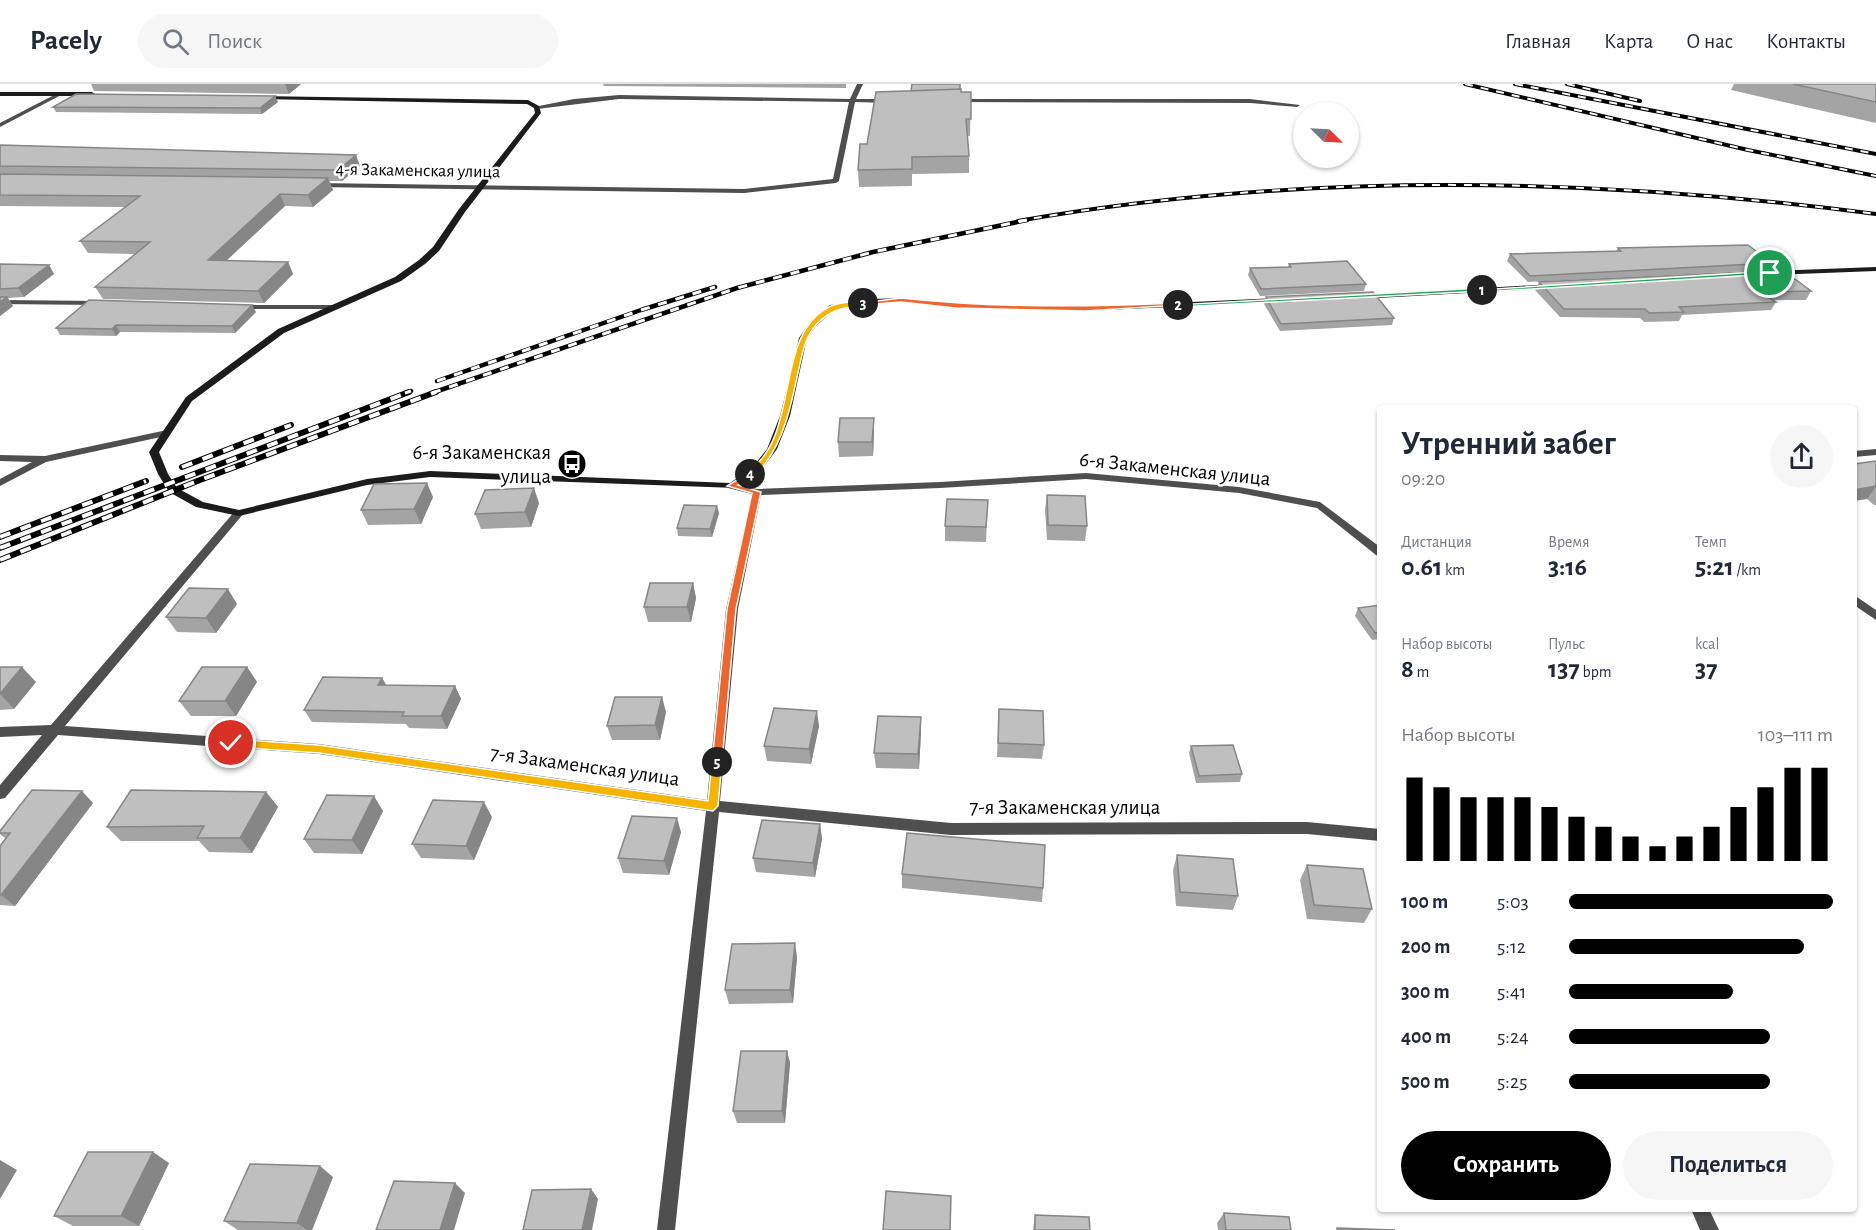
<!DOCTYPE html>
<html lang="ru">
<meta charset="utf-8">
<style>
:root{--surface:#fff;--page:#f6f6f7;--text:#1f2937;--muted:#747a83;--line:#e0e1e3;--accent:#000}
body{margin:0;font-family:"Alegreya Sans",sans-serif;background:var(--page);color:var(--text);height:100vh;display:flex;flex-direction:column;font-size:22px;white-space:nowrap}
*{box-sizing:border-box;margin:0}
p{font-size:20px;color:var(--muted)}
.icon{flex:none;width:33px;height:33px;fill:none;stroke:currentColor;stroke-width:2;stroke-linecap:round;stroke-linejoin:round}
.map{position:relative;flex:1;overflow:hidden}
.sheet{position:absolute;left:1377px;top:321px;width:480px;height:807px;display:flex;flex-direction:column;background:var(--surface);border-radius:6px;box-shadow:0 2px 4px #0004}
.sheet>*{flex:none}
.needle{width:39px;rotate:114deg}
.controls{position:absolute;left:1293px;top:18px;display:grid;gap:12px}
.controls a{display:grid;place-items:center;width:66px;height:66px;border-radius:50%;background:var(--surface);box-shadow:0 2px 4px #0004;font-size:30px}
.pin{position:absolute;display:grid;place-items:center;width:51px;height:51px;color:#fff;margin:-26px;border:3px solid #fff;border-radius:50%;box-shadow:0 2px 6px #0007}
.km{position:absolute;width:30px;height:30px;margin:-15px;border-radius:50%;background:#222;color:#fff;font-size:16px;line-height:30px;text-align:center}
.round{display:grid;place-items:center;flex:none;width:63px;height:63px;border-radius:32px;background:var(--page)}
.head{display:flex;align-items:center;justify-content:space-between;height:102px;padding:0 24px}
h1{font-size:33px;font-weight:700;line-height:45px}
.figures{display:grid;grid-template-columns:repeat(3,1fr);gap:9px;height:102px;padding:6px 24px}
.figures div{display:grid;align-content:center}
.figures b{font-size:26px;font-weight:700}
.figures small{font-size:16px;font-weight:400}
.figures p{font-size:16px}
.chart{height:168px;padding:12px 24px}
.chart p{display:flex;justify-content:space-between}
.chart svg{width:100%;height:108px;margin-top:6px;stroke:var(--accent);stroke-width:6}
.cta{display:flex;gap:12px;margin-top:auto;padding:12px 24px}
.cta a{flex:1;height:69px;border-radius:36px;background:var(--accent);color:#fff;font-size:24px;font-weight:700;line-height:69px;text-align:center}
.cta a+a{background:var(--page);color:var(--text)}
ul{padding:0 24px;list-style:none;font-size:20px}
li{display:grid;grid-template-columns:96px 72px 1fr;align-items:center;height:45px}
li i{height:15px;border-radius:8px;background:var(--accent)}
header{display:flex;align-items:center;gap:36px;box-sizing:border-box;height:84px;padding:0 30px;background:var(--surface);border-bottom:2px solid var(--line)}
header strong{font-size:28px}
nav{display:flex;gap:33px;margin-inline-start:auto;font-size:21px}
.search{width:420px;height:54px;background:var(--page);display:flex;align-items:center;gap:15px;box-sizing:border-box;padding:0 21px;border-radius:33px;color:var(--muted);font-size:22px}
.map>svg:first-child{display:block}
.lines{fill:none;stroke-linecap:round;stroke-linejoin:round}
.street{fill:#4f4f4f;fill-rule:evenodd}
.secondary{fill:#1c1c1c;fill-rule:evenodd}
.rail-far2-casing{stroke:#000;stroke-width:4}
.rail-far1-casing{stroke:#000;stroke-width:4.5}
.rail-casing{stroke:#000;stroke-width:6}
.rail-far2{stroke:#fff;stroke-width:2;stroke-dasharray:8;stroke-linecap:butt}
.rail-far1{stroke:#fff;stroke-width:3;stroke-dasharray:9;stroke-linecap:butt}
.rail{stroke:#fff;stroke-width:4;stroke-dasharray:11;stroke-linecap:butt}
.wall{fill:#a4a4a4}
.shaded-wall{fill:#868686}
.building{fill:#bfbfbf;stroke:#868686;stroke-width:1.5}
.split-1{fill:#22a559;stroke:#fff;stroke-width:1.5}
.split-2{fill:#22a559;stroke:#fff;stroke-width:1.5}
.split-3{fill:#f0652b;stroke:#fff;stroke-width:1.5}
.split-4{fill:#f5b400;stroke:#fff;stroke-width:1.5}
.split-5{fill:#f0652b;stroke:#fff;stroke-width:1.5}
.split-6{fill:#f5b400;stroke:#fff;stroke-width:1.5}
.labels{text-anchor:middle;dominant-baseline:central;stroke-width:5;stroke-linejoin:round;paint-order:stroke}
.far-street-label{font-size:18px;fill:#000;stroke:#fff}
.poi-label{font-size:21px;fill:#000;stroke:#fff;text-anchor:end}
.street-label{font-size:21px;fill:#000;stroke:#fff}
</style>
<header>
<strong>Pacely</strong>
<div class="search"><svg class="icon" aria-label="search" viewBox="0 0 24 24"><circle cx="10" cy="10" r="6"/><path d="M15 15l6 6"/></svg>Поиск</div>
<nav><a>Главная</a><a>Карта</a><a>О нас</a><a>Контакты</a></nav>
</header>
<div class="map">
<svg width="1876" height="1146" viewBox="0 0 1876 1146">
<rect width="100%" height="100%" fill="#fff"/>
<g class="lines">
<path class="street" d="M857 0H863L856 15H889L892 17 889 19 855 18 839 97 836 99 744 109 316 103 313 101 316 99 744 105 833 95 849 18 619 15 537 25 534 23 574 15 619 11 850 15Z
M60 8 65 9 0 43V39Z
M954 15H1250L1300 21 1297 23 1250 19 952 18Z
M0 216 101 217 105 219 101 221 0 220Z
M235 221H336L340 223 336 225H238L234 223Z
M167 346 170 347V351L46 378 0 402V395L32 378 0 377V371L45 372Z
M1876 365V371L1854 373V367Z
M1086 389 1239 403 1320 418 1380 463V473L1376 471 1317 424 1239 409 1086 395 940 404 761 411 738 525 720 717 951 739 1307 738 1380 745V757L1307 750 951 751 719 728 675 1146H657L706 727 319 670 58 651 5 714 0 715V701L42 651 0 653V643L51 641 235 427H243L244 429 65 642 319 660 707 716 726 525 752 410 728 404V400L732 399 757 405 940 398Z
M1854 511 1876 526V536L1854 521Z
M1691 1125H1709L1719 1146H1700Z"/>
<path class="secondary" d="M0 8H92L95 10 92 12H0Z
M257 12 528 16 539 22 541 29 465 128 439 167 425 180 401 197 284 249 192 317 159 368 168 390 177 404 203 418 239 426 367 395 430 387 730 399 752 384 767 365 780 332 799 254 810 238 830 221 874 215 901 214 955 220 1085 223 1280 214 1284 216 1280 218 1085 227 955 224 901 218 874 219 835 225 816 242 807 254 790 332 777 365 760 388 736 404 430 393 367 401 239 432 196 423 169 408 158 390 149 368 186 313 278 245 395 193 419 176 433 163 459 125 535 29 534 24 527 20 259 15Z
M1876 183V187L1771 191 1767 189 1771 187Z
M1553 200H1556V204L1360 215 1356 213 1360 211Z"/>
<g class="rail-far2-casing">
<path id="rail-far2" d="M1465 0 1748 66 1876 92
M1515 0 1876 70
M1567 0 1640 17
M1018 137C1302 87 1591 93 1876 130"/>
</g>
<g class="rail-far1-casing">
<path id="rail-far1" d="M437 297 641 226 715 203
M405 309 411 307
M432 309 737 204 873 168 1027 136"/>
</g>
<g class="rail-casing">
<path id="rail" d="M182 383 291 341
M0 453 146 397
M0 464 409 308
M0 476 200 396 436 308"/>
</g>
<use href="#rail-far2" class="rail-far2"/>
<use href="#rail-far1" class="rail-far1"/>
<use href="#rail" class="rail"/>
</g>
<path class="wall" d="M91 0H301L289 10 94 7Z
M603 0H846V4L604 2Z
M1734 0H1876V39L1731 6Z
M961 8H971L970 52H967L969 72V89L912 90V102L859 103 858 86 867 60Z
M275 12 278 18 262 30 56 28 53 23Z
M0 61 360 82 342 97H329L333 106 313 123 285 122 226 177 288 178 293 190 264 219 103 215 95 203 135 170 88 169 80 157 125 123 0 122Z
M1618 164 1772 179 1768 186 1528 198 1507 177 1510 170 1616 167Z
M0 180 49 181 54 190 24 213 8 214 13 222 0 232Z
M1289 180 1366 200 1364 207 1260 212 1248 191 1250 184 1288 183Z
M1539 198 1811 207 1806 216H1773L1776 218 1771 226 1682 231 1679 237 1644 238 1640 234 1560 233 1535 206Z
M1266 213 1394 234 1392 241 1280 247 1264 220Z
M256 228 235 249 120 248 116 252 60 251 56 244Z
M874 334V348L873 372 839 373 838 358Z
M1876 377V421H1874L1867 415Z
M1047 411 1087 442 1085 457 1047 456 1045 426Z
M433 413 421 440 368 441 361 426Z
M988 416 986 458 945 457V442Z
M539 419 531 443 481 445 475 430Z
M719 429 712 453 678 452 677 444Z
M693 499 696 514 691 538H648L644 523Z
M237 520 216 549 177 548 166 533Z
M1380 521V557L1379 555 1372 556 1355 532 1358 524Z
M0 583 36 598 14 625 0 626Z
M247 583 257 598 236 632H191L179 617Z
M382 594 386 601 455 602 461 615 447 645 409 644 406 640 312 638 304 626Z
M999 625 1044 661 1042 675 997 673Z
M666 628 660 656H612L607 642Z
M819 642 811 680 767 677 764 662Z
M921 648 919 685 876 684 874 669Z
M1191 662 1242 690 1240 698 1196 699 1189 669Z
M266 708 278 723 252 769 209 768 199 757H121L107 743Z
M93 719 15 822 0 821V762L6 755 0 750V747Z
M383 727 362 770 314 769 304 755Z
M492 733 474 776 421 774 412 760Z
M820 740 822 755 815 793 756 788 753 774Z
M681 748 669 791 623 789 618 774Z
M1177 771 1238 812 1233 826 1176 822 1173 786Z
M1307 781 1372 825 1364 839 1307 835 1300 796Z
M902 790 1043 804 1042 818 902 804Z
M797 873 793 919 729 920 725 906Z
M787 967 790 979 785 1039H737L733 1027Z
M169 1079 139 1142H73L54 1132Z
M333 1093 312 1146H238L224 1137Z
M1224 1129 1291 1146H1218L1217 1139Z
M1035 1131 1090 1146H1033Z"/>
<path class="shaded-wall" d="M285 0H301L289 10Z
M275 12 278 18 262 30 260 24Z
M356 71 360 82 342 97 338 86Z
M328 94 333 106 313 123 308 111Z
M280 110 285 122 214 188 208 176Z
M288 178 293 190 264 219 258 207Z
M49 181 54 190 24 213 18 204Z
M7 213 13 222 0 232V218Z
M252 221 256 228 235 249 232 242Z
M116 241 120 248 116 252 112 245Z
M874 334V348L873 372 872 358Z
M427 399 433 413 421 440 414 425Z
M1876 402 1867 415 1854 417V406Z
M534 404 539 419 531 443 525 428Z
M717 422 719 429 712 453 710 445Z
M693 499 696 514 691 538 687 523Z
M228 505 237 520 216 549 206 534Z
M22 583 36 598 14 625 0 610Z
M247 583 257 598 236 632 225 617Z
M382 594 389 606 378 601Z
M455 602 461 615 447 645 441 632Z
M662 613 666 628 660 656 655 641Z
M817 627 819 642 811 680 809 665Z
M921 633V648L919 685 918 670Z
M82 707 93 719 15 822 1 811Z
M266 708 278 723 252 769 240 754Z
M374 712 383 727 362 770 352 756Z
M484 718 492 733 474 776 466 762Z
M677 734 681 748 669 791 664 777Z
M820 740 822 755 815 793 813 779Z
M795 859 797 873 793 919 790 906Z
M787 967 790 979 785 1039 782 1027Z
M153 1068 169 1079 139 1142 121 1132Z
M0 1076 17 1086 0 1115Z
M320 1082 333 1093 312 1146H307L297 1139Z
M455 1099 465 1109 454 1146H440Z
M591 1105 598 1115 592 1146H582Z"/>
<path class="building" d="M912 0H960V5L911 7Z
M1793 0H1876V18Z
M961 5V8H971V35H966L969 72 912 73V85L858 86 860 60H867L876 8Z
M76 10 275 12 260 24 53 23Z
M0 61 356 71 338 86 0 82Z
M0 90 328 94 308 111 280 110 208 176 288 178 258 207 95 203 150 158 80 157 140 112 0 111Z
M1748 161 1772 179 1530 192 1510 170 1621 167 1618 164Z
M1347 177 1366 200 1261 205 1250 184 1291 183 1289 180Z
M0 180 49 181 18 204 0 205Z
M1783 186 1811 207 1759 208 1776 218 1679 223 1684 228 1649 229 1645 225H1564L1539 198Z
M1373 208 1394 234 1281 240 1266 213Z
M0 213H7L0 218Z
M89 216 252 221 232 242 116 241 112 245 56 244Z
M840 334H874L872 358H838Z
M1876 377V402L1854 406V380Z
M427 399 414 425 361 426 374 400Z
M534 404 525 428 475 430 485 406Z
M1047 411 1085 412 1087 442 1048 441Z
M947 415 988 416 986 443 945 442Z
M684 421 717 422 710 445 677 444Z
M650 499H693L687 523H644Z
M189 504 228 505 206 534 166 533Z
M1380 521V548L1375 549 1358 524Z
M0 583H22L0 610Z
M202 583H247L225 617H179Z
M323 593 382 594 378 601 455 602 441 632H402L404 628 304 626Z
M615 613H662L655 641 607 642Z
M774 624 817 627 809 665 764 662Z
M999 625 1043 627 1044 661 998 659Z
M878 632 921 633 918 670 874 669Z
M1233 661 1242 690 1199 692 1191 662Z
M32 706 82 707 1 811H0V762L10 749H0V747Z
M131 706 266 708 240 754H197L204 742 107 743Z
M327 711 374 712 352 756 304 755Z
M433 716 484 718 466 762 412 760Z
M632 732 677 734 664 777 618 774Z
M762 736 820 740 813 779 753 774Z
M907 749 1045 761 1043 804 902 790Z
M1177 771 1233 775 1238 812 1180 808Z
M1307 781 1363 785 1372 825 1314 821Z
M795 859 790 906H725L732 860Z
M741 967H787L782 1027H733Z
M88 1068H153L121 1132H54Z
M250 1080 320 1082 297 1139 224 1137Z
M394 1097 455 1099 440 1146H376Z
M591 1105 582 1146H523L532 1106Z
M886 1107 951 1112 950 1146H883Z
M1224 1129 1289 1133 1291 1146H1226Z
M1035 1131 1089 1133 1090 1146H1035Z
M1337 1144 1395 1146H1337Z"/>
<path class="split-1" d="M1770 187 1772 190 1482 208 1478 206Z"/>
<path class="split-2" d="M1482 204 1484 207 1178 223 1174 221Z"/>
<path class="split-3" d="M901 214C993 224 1085 223 1178 219L1181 221 1085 227 955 224 901 218 863 221 860 219Z"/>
<path class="split-4" d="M863 217 865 220C844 224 832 224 816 241 804 254 802 272 798 289 791 321 785 353 765 380 760 387 756 392 747 392V388C802 353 772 249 831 222 840 218 854 218 863 217Z"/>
<path class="split-5" d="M750 388 754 390 753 392 738 401 761 408 736 525 722 678 717 682 712 678 727 525 752 409 727 402Z"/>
<path class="split-6" d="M231 655 319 661 708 717 712 678 717 674 722 678 718 722 713 727 319 669 231 663 226 659Z"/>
<defs>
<g id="bus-disc" transform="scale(1.5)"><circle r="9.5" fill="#000" stroke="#fff"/><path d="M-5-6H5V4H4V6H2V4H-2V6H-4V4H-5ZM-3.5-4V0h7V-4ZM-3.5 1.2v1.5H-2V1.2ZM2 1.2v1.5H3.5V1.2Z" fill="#fff"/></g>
</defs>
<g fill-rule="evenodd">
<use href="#bus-disc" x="572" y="380"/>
</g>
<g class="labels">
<g class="far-street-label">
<text transform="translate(418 87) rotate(1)">4-я Закаменская улица</text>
</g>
<g class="poi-label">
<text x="551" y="368">6-я Закаменская<tspan x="551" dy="24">улица</tspan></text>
</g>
<g class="street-label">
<text transform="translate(1175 385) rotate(6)">6-я Закаменская улица</text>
<text transform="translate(585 682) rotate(8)">7-я Закаменская улица</text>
<text x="1065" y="723">7-я Закаменская улица</text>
</g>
</g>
</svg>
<div class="controls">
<a><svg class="needle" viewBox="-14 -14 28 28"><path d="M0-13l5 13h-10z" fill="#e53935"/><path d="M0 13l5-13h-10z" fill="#747a83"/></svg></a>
</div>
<div class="pin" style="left:1770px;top:189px;background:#1e9e55"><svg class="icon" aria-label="arrive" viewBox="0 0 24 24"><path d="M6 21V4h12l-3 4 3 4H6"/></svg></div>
<div class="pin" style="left:231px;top:659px;background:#d93025"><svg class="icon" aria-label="check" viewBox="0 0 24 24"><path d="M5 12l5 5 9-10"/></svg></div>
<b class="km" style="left:1482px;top:206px">1</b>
<b class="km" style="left:1178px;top:221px">2</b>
<b class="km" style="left:863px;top:219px">3</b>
<b class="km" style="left:750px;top:390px">4</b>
<b class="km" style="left:717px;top:678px">5</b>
<section class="sheet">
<div class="head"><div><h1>Утренний забег</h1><p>09:20</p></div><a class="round"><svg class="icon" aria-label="share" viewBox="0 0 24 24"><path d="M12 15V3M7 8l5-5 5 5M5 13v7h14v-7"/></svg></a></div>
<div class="figures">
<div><p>Дистанция</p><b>0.61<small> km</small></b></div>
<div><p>Время</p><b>3:16</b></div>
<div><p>Темп</p><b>5:21<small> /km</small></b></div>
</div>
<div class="figures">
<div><p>Набор высоты</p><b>8<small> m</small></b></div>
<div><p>Пульс</p><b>137<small> bpm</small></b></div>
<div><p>kcal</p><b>37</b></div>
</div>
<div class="chart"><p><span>Набор высоты</span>103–111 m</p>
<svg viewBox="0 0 160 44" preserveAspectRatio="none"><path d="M5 44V10M15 44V14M25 44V18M35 44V18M45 44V18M55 44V22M65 44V26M75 44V30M85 44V34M95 44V38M105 44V34M115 44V30M125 44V22M135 44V14M145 44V6M155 44V6"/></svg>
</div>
<ul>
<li><b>100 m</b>5:03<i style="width:100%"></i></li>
<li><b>200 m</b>5:12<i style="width:89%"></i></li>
<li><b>300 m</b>5:41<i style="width:62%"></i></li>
<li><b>400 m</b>5:24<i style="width:76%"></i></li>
<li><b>500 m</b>5:25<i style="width:76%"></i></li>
</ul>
<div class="cta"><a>Сохранить</a><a>Поделиться</a></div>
</section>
</div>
